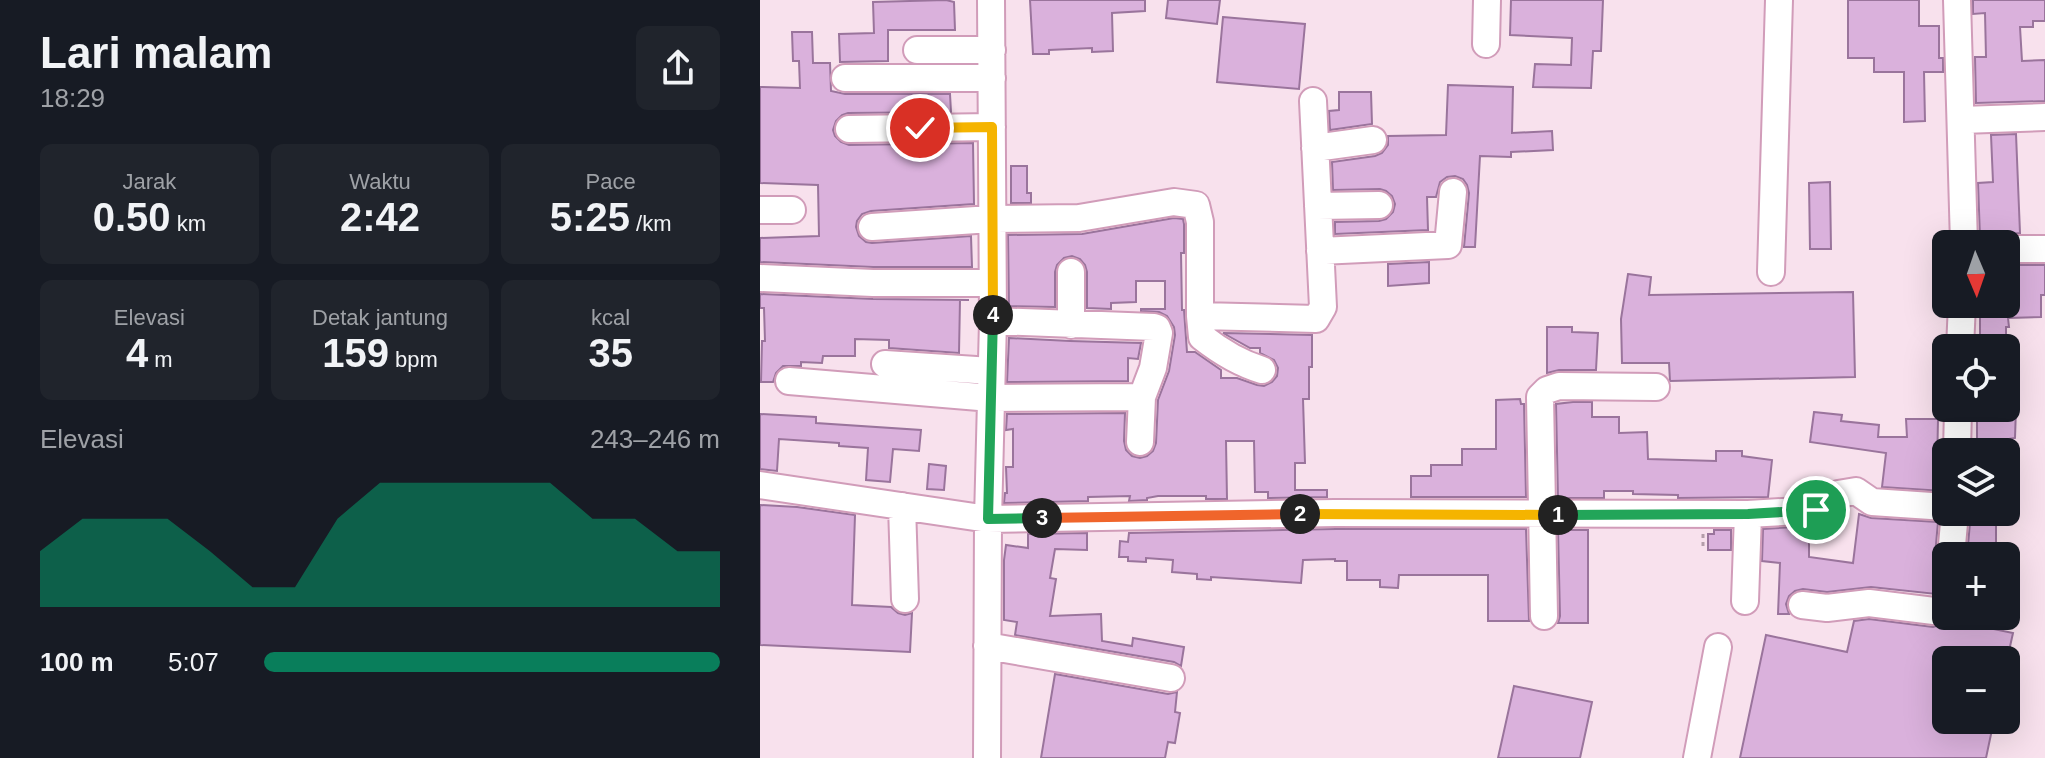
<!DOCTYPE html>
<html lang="id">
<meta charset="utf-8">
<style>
:root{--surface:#171b24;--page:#20242c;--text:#f1f3f6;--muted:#9ea1a6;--accent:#097e5b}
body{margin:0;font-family:Helvetica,sans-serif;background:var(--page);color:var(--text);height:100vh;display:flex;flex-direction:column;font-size:30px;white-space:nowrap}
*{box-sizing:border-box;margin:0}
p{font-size:26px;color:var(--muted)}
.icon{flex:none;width:44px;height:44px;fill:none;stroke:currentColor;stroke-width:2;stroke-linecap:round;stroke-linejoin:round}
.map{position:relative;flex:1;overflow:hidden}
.panel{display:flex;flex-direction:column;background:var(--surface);width:760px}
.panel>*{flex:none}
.needle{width:52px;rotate:178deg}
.fabs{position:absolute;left:1172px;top:230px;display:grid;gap:16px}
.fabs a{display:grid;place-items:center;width:88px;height:88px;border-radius:12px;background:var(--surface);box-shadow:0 8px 32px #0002;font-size:40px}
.pin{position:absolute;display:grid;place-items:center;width:68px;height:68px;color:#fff;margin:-34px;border:4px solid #fff;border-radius:50%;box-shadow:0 2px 8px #0007}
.km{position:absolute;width:40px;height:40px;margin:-20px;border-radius:50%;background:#222;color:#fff;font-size:22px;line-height:40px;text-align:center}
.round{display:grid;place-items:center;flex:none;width:84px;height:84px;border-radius:12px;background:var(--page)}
.headline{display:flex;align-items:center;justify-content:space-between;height:136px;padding:0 40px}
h1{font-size:44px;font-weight:700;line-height:60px}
.stats{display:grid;grid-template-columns:repeat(3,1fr);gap:12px;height:136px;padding:8px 40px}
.stats div{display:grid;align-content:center;border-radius:12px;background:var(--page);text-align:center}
.stats b{font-size:40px;font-weight:700}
.stats small{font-size:22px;font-weight:400}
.stats p{font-size:22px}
.chart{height:224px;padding:16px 40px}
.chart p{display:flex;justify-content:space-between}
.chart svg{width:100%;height:144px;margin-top:8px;fill:var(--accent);opacity:.7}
ul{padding:0 40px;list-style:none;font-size:26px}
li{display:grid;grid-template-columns:128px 96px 1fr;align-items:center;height:60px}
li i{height:20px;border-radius:10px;background:var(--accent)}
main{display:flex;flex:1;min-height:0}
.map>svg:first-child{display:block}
.building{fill:#dab1dc;stroke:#9a749c;stroke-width:2}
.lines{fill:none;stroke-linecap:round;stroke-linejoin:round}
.minor-casing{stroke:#d19cb9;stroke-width:30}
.path{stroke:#b49da9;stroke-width:3;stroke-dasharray:4 4;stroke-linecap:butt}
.minor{stroke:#fff;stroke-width:26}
.split-1-casing{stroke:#fff;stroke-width:16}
.split-2-casing{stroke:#fff;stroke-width:16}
.split-3-casing{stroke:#fff;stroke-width:16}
.split-4-casing{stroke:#fff;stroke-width:16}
.split-5-casing{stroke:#fff;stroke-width:16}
.split-1{stroke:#22a559;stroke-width:10}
.split-2{stroke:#f5b400;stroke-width:10}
.split-3{stroke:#f0652b;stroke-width:10}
.split-4{stroke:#22a559;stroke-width:10}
.split-5{stroke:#f5b400;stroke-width:10}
</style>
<main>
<section class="panel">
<div class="headline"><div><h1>Lari malam</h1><p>18:29</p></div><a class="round"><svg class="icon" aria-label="share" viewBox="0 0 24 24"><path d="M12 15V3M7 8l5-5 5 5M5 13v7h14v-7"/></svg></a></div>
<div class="stats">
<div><p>Jarak</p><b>0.50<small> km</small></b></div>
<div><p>Waktu</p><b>2:42</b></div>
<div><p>Pace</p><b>5:25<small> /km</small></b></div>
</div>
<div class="stats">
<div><p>Elevasi</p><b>4<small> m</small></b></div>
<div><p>Detak jantung</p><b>159<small> bpm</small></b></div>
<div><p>kcal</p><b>35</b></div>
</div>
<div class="chart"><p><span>Elevasi</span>243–246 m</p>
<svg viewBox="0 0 160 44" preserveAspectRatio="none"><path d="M0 44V27L10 17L20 17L30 17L40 27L50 38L60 38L70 17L80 6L90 6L100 6L110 6L120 6L130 17L140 17L150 27L160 27V44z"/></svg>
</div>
<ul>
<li><b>100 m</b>5:07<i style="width:100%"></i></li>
</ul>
</section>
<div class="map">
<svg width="1285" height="758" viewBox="0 0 1285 758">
<rect width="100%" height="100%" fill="#f8e1ed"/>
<path class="building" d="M186 0 194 2 195 30H128V61L80 62 79 34 114 33 113 2Z
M270 0H385V11L352 13 353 51 332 52V48L289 50V54H273Z
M408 0H460L457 24 406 18Z
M751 0H843L841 51H833L831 88 773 87 775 64 811 65 812 38 750 35Z
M1088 0H1159V26H1179V58H1183V72H1164L1165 121 1144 122V72H1114V58H1088Z
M1213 0H1285V21H1273V27H1260L1262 61 1285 60V101L1216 103 1215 57H1226L1225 13 1213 14Z
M463 17 545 24 539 89 457 82Z
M32 32H52L53 63H70L71 91 85 94H190L191 112 88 113 82 115 76 121 73 130 75 136 81 142 89 145 213 143 214 204 111 211 102 214 97 221 96 227 99 236 106 242 112 243 211 236 212 267H113L0 262V238L59 236 58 185 0 183V87L40 88 39 61H33Z
M688 85 753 87 752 133 792 131 793 150 751 152V157L720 156 715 247H704L709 193 707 185 703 179 695 176 687 177 680 182 676 197H667L668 230 575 234V222L619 221 626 219 633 212 635 204 632 196 626 191 620 189 573 190 572 162 615 156 622 153 628 145V136L686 135Z
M579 92H611L612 124 570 130 569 111 579 110Z
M1256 134 1260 233 1220 237 1218 183 1233 182 1231 135Z
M251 166H267V193H271V203H251Z
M1070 182 1071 249H1050L1049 183Z
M414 218 423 219 424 224V253H421L422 310H424L427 352H435L461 370V378H477L497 385 504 386 512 382 517 376 518 368 514 360 500 353V348H490L463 333 552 335V367H549V399H543L545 463H535V490H567V497L508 498V492H495L494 441H466L467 499H446V496H398L387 498V500L369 501 370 496 328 497V501L244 503 245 493H247L246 467H253V429L246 430 247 414 365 413 364 441 366 450 372 456 380 458 387 456 393 451 396 443 398 400 409 371 415 335 414 327 407 316 399 312 381 311V309H405V281H376V302L351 303V309L327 308V272L325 265 320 259 312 256 304 258 297 265 295 272V307L249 306 248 235 322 234Z
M669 262V283L628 286V264Z
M1246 265H1285V295H1281V317L1248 318 1249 327H1246V348H1220V304H1246Z
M868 274 891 277 889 295 1093 292 1095 377 910 381 909 363H862L861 319Z
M0 294 113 299 209 300H200L199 353 129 348V340L95 339V356H63L62 363 41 362V366H23L16 373 13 382H1L2 341H5L4 308H0Z
M787 327H812V332L838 333 836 370H799L787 373Z
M249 338 310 341 381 343 378 359 368 358V381L247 382Z
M760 399 761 404H764L766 497H651V476H671V465H702V449H736V400Z
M813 402H832V417H859V433L887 432 888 459 956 461V451H982V456L1012 460 1008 497 918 498V495L873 494V491H844V498H798L796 404Z
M1217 408H1256L1255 438 1248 439V452H1217Z
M1054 412 1082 415 1081 421 1119 425 1118 437H1147L1146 419H1178L1177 470 1185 471 1183 491 1122 487 1126 453 1050 442Z
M0 414 56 417V423L161 430 159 451 133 449 130 482 106 480 108 448 79 446V443L19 439 17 471 0 469Z
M169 464 186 466 184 490 167 489Z
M0 505 37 507 95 515 92 605 131 607 138 613 145 615 152 613 150 652 0 645Z
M1211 512H1236V556H1207Z
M1099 514 1111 518 1178 522 1175 555 1178 565 1176 594 1111 587 1067 592 1043 589 1035 591 1029 596 1026 604 1029 614H1018L1020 563 1002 561 1003 529 1049 526V557L1093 563Z
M576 529H766L769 621H728V575H639L638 588 620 587V580H587V561H575V559L543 560 541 583 451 577V580L437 579V574L412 572 413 560 386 558V562L368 561V557H359L360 541 368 542 369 533Z
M798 530H828V623H798L800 616Z
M954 530H971V550H948V534H954Z
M327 533V550L295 549 290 578 296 579 290 616 341 614 342 641 372 646 373 638 424 647 421 666 414 662 255 635 257 622 244 620V560L246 545 268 548V534Z
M1109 619 1173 627 1195 621 1253 633 1247 660H1186V720H1234L1226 758H980L1006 635 1087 652 1094 621Z
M295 674 408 694 417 692 415 712 420 713 415 743 408 742 405 758H281Z
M754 686 832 702 820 758H738Z"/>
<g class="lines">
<g class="minor-casing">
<path id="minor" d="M1197 0 1204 244
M726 44 727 0
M157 50H232
M85 78H232
M1202 120 1285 117
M89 129 232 127
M555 148 613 140
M558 206 619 205
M0 210H32
M112 227 231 219 319 218 414 202 436 205 440 222V316L556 319 563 307 553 101
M1246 249H1285
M560 251 688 245 693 192
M1011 272 1019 0
M0 278 113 283H232
M440 316 442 337C461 352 479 363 502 370
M311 325V272
M1200 348 1202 304
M125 364 231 371
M29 381 231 398 382 397 393 368 399 333 397 328 394 327 233 321
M380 442 382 397
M1197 452 1198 408
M0 485 228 519 575 513 988 514 1056 510 1078 494 1096 491 1112 502 1186 507
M142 506 145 599
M1191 556 1195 512
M985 601 988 514
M1042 605 1067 608 1109 603 1174 611 1186 608
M784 616 780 397 787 390 799 386 896 387
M227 646 411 678
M227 758 228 519 233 321 231 0
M937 758 958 647"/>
</g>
<path class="path" d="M943 534V547"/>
<use href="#minor" class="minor"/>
</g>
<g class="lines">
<g class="split-1-casing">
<path id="split-1" d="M798 515 988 514 1056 510"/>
</g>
<g class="split-2-casing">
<path id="split-2" d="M540 514 798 515"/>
</g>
<g class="split-3-casing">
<path id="split-3" d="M282 518 540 514"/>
</g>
<g class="split-4-casing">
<path id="split-4" d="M233 315 228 519 282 518"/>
</g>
<g class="split-5-casing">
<path id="split-5" d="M160 128 232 127 233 315"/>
</g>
<use href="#split-1" class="split-1"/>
<use href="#split-2" class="split-2"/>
<use href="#split-3" class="split-3"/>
<use href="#split-4" class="split-4"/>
<use href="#split-5" class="split-5"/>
</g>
</svg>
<div class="fabs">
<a><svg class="needle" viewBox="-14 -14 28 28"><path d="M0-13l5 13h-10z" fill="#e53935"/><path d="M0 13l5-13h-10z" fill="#9ea1a6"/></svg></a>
<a><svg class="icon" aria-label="locate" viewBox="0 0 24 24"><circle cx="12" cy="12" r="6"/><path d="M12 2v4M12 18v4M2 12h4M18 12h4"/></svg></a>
<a><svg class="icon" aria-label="layers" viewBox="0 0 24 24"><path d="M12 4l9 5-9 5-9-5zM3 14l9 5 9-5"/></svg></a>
<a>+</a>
<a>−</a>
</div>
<div class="pin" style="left:1056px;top:510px;background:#1e9e55"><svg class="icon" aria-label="arrive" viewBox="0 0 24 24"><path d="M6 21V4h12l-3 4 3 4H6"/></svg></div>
<div class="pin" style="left:160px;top:128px;background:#d93025"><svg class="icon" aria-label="check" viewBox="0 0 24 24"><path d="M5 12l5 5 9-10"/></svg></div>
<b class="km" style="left:798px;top:515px">1</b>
<b class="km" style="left:540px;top:514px">2</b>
<b class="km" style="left:282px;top:518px">3</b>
<b class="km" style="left:233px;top:315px">4</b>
</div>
</main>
